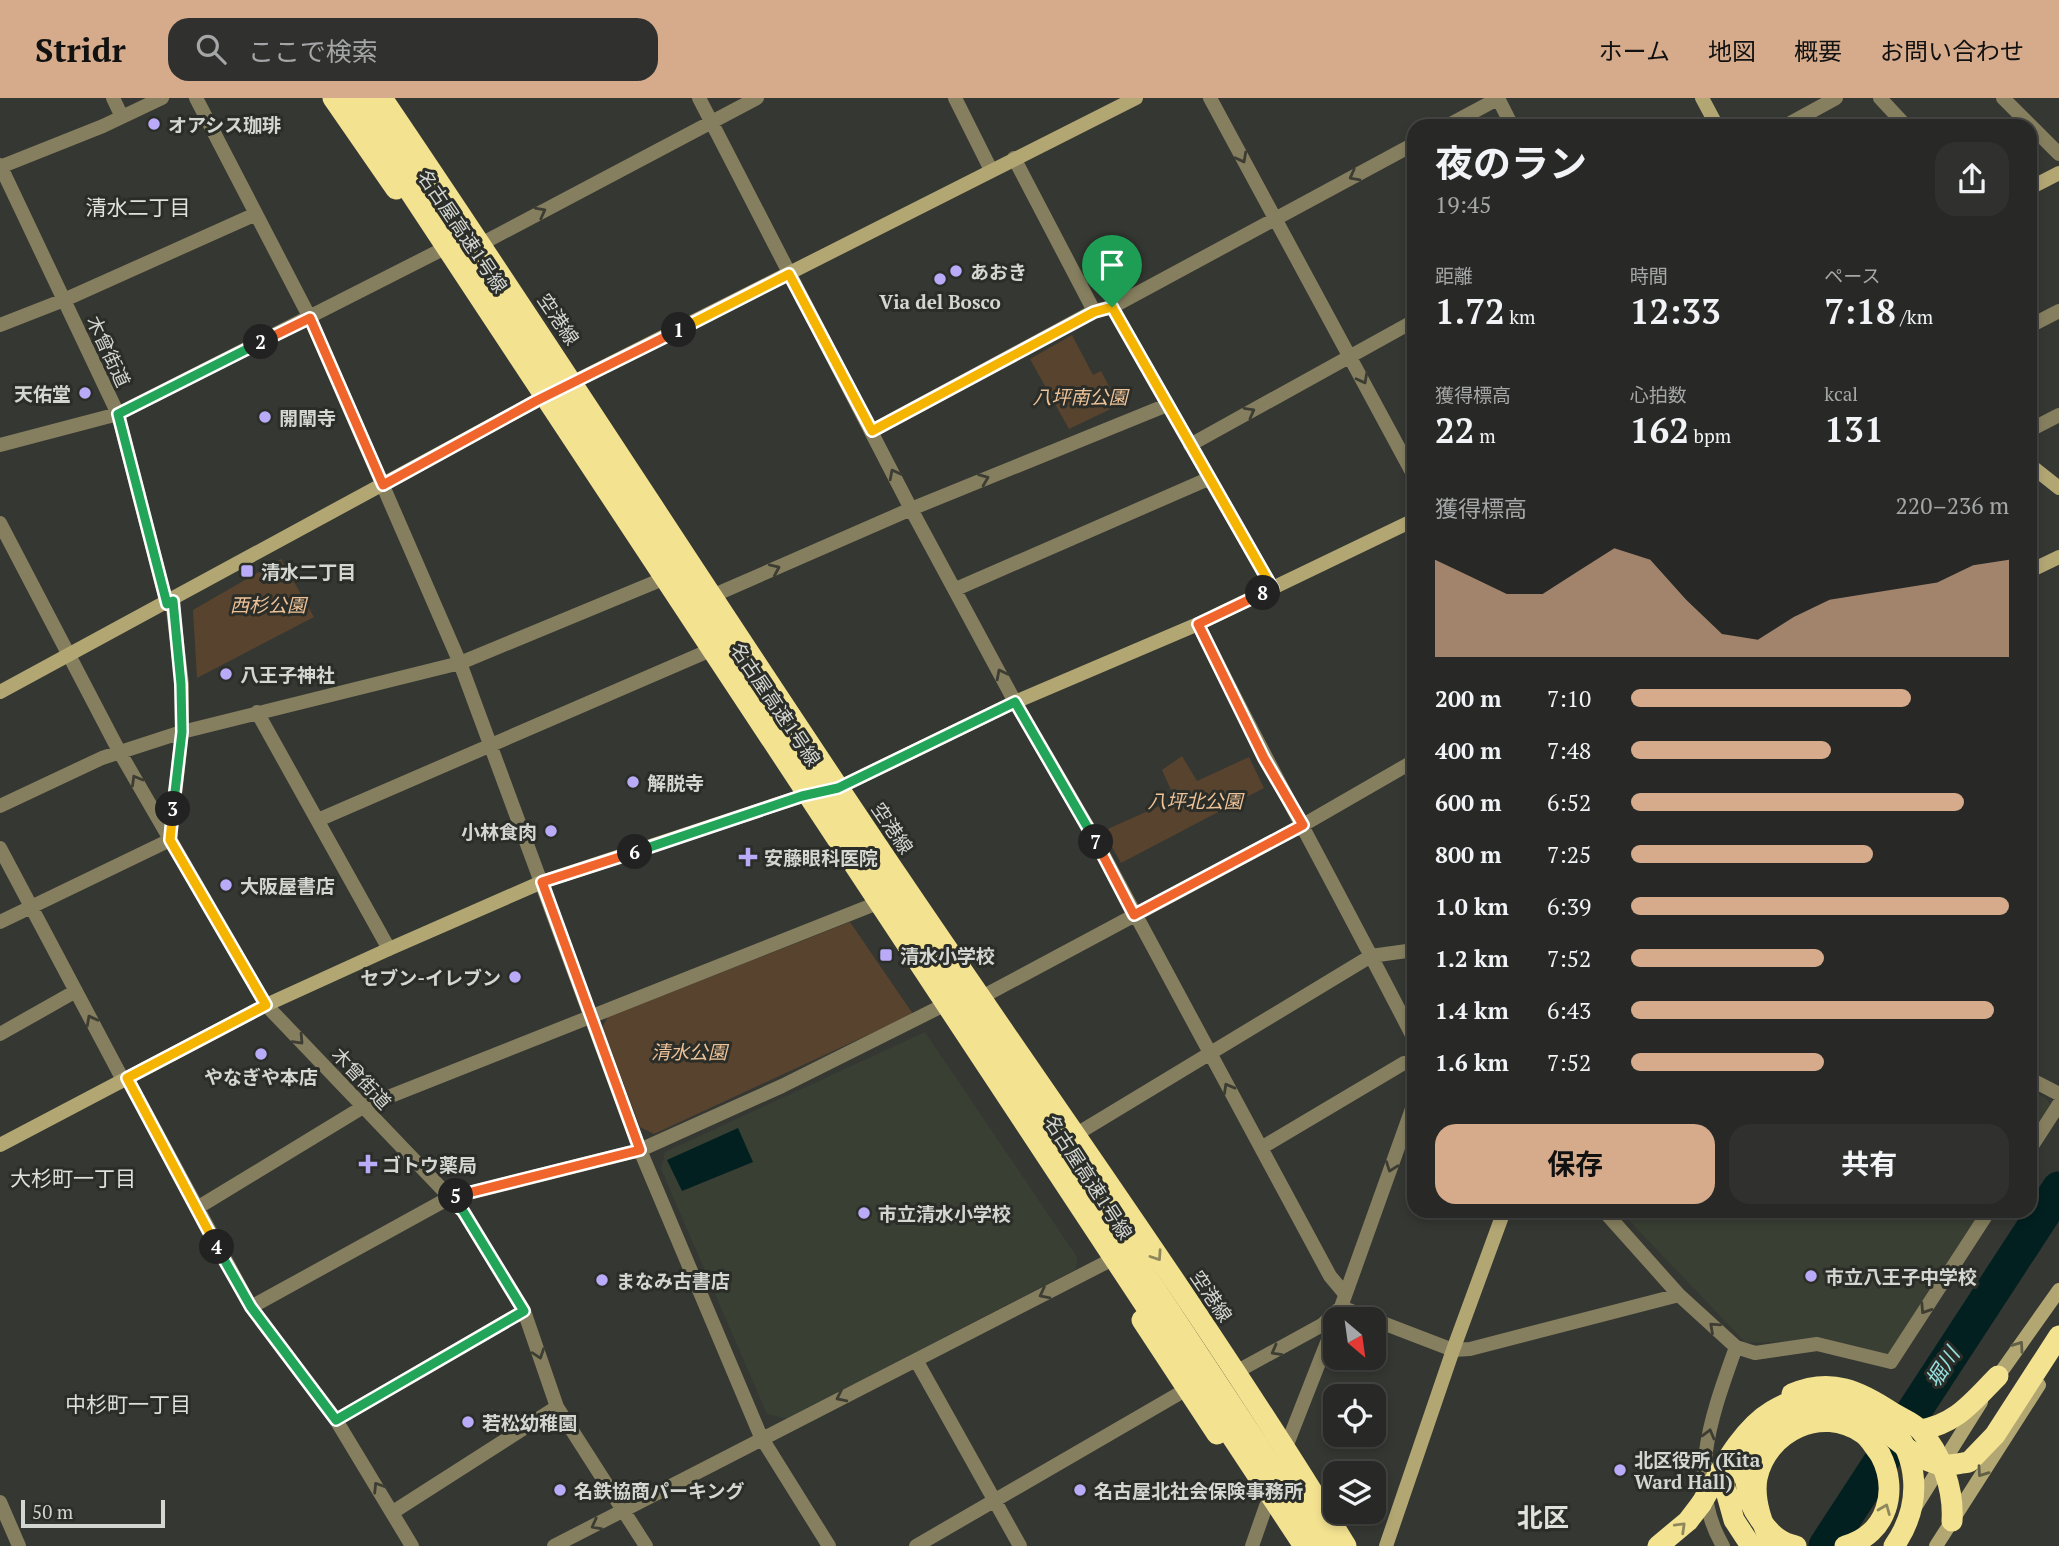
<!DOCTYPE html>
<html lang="ja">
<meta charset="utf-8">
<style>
:root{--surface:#282926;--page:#30312e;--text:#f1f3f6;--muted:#a5a6a7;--line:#444543;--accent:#d6ab8b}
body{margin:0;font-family:"PT Serif","Noto Sans JP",serif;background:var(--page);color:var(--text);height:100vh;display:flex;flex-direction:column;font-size:26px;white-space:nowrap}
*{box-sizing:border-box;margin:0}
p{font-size:23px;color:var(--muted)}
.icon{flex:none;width:38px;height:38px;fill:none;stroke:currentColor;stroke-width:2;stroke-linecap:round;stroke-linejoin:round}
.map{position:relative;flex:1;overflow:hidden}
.drawer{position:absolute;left:1407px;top:21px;width:630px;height:1099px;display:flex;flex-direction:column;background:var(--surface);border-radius:21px;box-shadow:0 4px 10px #0003,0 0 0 2px var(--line)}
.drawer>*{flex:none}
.needle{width:46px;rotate:151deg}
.buttons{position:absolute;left:1323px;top:1209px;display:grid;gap:14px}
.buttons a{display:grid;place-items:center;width:63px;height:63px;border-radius:14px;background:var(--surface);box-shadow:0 4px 10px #0003,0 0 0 2px var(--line);font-size:35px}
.scale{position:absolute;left:21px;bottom:18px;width:144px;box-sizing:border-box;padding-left:7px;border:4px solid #d4d6d2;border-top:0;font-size:19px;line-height:24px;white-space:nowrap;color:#d4d6d2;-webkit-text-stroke:5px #2b2d28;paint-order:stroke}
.pin{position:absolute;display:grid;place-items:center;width:60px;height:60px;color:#fff;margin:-72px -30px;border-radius:50% 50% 50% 0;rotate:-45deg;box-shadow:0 0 7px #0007}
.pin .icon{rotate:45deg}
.km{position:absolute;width:35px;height:35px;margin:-18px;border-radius:50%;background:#222;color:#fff;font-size:19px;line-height:35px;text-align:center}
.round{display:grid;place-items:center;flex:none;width:74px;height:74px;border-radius:21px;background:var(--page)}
.overview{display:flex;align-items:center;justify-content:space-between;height:119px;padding:0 28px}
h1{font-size:38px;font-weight:700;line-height:52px}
.stats{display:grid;grid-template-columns:repeat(3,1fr);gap:10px;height:119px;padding:7px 28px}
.stats div{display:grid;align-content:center}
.stats b{font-size:35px;font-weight:700}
.stats small{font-size:19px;font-weight:400}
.stats p{font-size:19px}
.chart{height:196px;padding:14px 28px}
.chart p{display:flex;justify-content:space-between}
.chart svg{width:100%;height:126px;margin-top:7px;fill:var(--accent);opacity:.7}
.primary-button{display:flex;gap:14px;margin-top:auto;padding:14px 28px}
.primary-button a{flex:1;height:80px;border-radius:21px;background:var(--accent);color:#111;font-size:28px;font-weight:700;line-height:80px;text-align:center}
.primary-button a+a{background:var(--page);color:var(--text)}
ul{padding:0 28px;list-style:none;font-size:23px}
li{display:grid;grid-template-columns:112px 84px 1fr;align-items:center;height:52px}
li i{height:18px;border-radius:9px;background:var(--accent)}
header{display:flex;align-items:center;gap:42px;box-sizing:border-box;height:98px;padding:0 35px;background:var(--accent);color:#111}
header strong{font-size:33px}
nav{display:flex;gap:38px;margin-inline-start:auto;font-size:24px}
.search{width:490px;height:63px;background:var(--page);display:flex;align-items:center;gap:18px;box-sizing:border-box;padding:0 24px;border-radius:21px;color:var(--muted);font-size:26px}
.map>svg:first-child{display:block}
.built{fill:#3a3f34}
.green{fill:#58432e}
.water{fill:#022020}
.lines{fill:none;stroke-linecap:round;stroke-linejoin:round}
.river{stroke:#022020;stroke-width:35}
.street{stroke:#857f5f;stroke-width:14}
.secondary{stroke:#b2a773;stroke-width:14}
.highway{stroke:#f3e290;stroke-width:21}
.highway-bridge{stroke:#f3e290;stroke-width:21}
.oneway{stroke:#3d3d33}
.oneway2{stroke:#8f885c}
.oneway3{stroke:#615e46}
.split-1-casing{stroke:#fff;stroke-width:14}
.split-2-casing{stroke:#fff;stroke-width:14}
.split-3-casing{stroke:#fff;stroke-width:14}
.split-4-casing{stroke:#fff;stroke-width:14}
.split-5-casing{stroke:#fff;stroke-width:14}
.split-6-casing{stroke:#fff;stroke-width:14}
.split-7-casing{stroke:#fff;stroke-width:14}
.split-8-casing{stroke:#fff;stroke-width:14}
.split-9-casing{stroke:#fff;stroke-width:14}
.split-1{stroke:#f5b400;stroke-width:9}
.split-2{stroke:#f0652b;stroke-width:9}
.split-3{stroke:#22a559;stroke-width:9}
.split-4{stroke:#f5b400;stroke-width:9}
.split-5{stroke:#22a559;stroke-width:9}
.split-6{stroke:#f0652b;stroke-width:9}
.split-7{stroke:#22a559;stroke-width:9}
.split-8{stroke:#f0652b;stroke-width:9}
.split-9{stroke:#f5b400;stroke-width:9}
.poi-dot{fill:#b9abf7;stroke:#2b2d28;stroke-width:2.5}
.labels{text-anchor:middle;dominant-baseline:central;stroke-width:6;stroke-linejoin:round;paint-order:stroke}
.poi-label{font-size:19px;font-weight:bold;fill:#d4d6d2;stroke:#2b2d28;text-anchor:start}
.street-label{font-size:19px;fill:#d4d6d2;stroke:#2b2d28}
.park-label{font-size:19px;font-style:italic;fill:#eec299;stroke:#2b2d28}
.neighbourhood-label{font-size:21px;fill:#dee2db;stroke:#2b2d28}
.water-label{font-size:21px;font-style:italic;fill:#96e1e0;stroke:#2b2d28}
.district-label{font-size:26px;font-weight:bold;fill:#dee2db;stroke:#2b2d28}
</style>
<header>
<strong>Stridr</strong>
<div class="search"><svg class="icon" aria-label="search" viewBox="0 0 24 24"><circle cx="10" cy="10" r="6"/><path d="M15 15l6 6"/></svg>ここで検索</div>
<nav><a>ホーム</a><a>地図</a><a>概要</a><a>お問い合わせ</a></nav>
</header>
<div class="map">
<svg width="2059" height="1448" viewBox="0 0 2059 1448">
<rect width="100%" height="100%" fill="#353732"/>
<path class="built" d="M925 934 1077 1159 1076 1171 787 1321 767 1316 661 1071 665 1054Z
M2030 992 2047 1001 2050 1007 2030 1038Z
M1620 1113H1981L1887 1258 1818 1242 1746 1245Z"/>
<path class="green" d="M1072 237 1093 277 1101 273 1119 307 1069 331 1030 261Z
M281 461 314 519 197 580 193 512Z
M1182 658 1197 683 1249 659 1264 690 1121 765 1103 733 1175 701 1162 672Z
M850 824 913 916 654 1036 640 1029 602 929 608 919Z"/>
<path class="water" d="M738 1030 753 1064 682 1093 667 1062Z"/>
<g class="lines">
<path class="river" d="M1826 1448 2059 1091"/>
<path class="street" d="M113 0 122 19
M196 0 310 220 460 565 640 1052 761 1339 829 1448
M699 0 911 411 1015 604 1096 743 1330 1178 1345 1196
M955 0 991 72
M1210 0 1414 378
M1498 0 1512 28
M1880 0 1906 28
M2003 0 2059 56
M1447 28 1499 0
M1785 28 1836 0
M1014 60 1094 213
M0 67 118 316 167 506
M0 69 103 28 162 0
M481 146 757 0
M1112 209 1273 491
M0 227 64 202 256 116
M2030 228 2059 213
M2030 332 2059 317
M872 333 1094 213 1112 209 1414 46
M0 347 118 316 439 153
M1190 347 1414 223
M0 425 119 653 266 907 463 1113 524 1213 557 1309 646 1448
M956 491 1208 381
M712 498 911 411 1167 307
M1198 526C1267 666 1343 802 1414 941
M257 614 389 851
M0 708 102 660 182 634 460 565 658 483
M318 722 706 554
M170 742 182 634V586L172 503
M0 750 123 982
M0 824 170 742
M980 900 1303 727 1414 663
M0 936 76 893
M127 980 251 1209 336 1322 412 1448
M2030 981 2059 996
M1075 1037 1371 858 1414 852
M1261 1050 1404 965 1414 966
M2030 1051 2059 1006
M197 1110 363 1009 875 806
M1604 1113 1679 1197 1736 1249 1755 1255 1817 1246 1891 1264 1989 1113
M251 1209 449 1100 640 1052 782 988 940 909
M1336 1222 1341 1209 1453 1252 1470 1251 1679 1197
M916 1262 1020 1448
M1236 1274 1322 1227 1341 1209 1414 1005
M336 1322 524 1213
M1286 1349 1335 1224
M0 1404 19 1448
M393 1414 557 1309
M554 1448 1105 1165
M916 1448 1187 1291
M1252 1448 1266 1408
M1723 1448C1685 1384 1713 1314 1736 1249"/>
<path class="secondary" d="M1702 0 1717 28
M2030 90 2059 75
M2030 367 2059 390
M2030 473 2059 459
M0 594 536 303 1136 0
M0 1047 266 907 389 851 542 784 802 698 838 690 1015 604 1198 526 1414 422
M1994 1284 2059 1192
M1912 1414 1981 1304
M1386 1448 1453 1252 1504 1113
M1936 1448 2039 1287"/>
<path class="highway" d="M333 0 396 91
M382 0C557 258 724 521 899 780 1049 1002 1206 1219 1346 1448
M1142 1222 1217 1336
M1792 1296C1831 1279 1860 1293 1893 1315 1901 1320 1914 1325 1920 1332 1942 1356 1954 1392 1952 1423
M1920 1332C1957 1326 1973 1303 1998 1278
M1733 1360 1724 1386 1734 1422 1751 1448
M1658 1448 1688 1423 1701 1406
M1796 1448C1780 1445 1771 1436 1762 1424 1721 1374 1766 1312 1825 1309 1877 1307 1901 1361 1942 1367 1950 1368 1961 1365 1969 1364L1995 1337 2059 1238
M1845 1448C1888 1436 1899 1392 1880 1356"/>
<path class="highway-bridge" d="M348 0 1304 1448
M369 0 1325 1448
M1701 1406C1719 1376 1740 1332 1772 1313 1864 1258 1955 1361 1894 1448
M1772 1448C1763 1427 1753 1403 1757 1380 1767 1333 1822 1307 1862 1335 1869 1339 1874 1349 1880 1356"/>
</g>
<defs><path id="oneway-chevron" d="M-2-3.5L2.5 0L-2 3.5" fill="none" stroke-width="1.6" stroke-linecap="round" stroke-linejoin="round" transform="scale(1.75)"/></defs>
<g class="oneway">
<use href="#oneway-chevron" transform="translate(1242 60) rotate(62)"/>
<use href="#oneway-chevron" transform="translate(1354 78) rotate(152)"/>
<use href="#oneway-chevron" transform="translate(541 114) rotate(-28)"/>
<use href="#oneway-chevron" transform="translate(1363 281) rotate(62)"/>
<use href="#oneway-chevron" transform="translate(1250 314) rotate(-29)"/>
<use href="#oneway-chevron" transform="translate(894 376) rotate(-117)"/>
<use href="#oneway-chevron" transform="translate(984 381) rotate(-22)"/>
<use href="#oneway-chevron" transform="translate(775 471) rotate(-24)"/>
<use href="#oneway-chevron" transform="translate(1001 576) rotate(-117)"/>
<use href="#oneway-chevron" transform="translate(136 682) rotate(-120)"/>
<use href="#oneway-chevron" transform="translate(91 922) rotate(-118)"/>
<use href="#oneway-chevron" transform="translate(299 942) rotate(47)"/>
<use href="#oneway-chevron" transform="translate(1228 990) rotate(-119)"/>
<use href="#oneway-chevron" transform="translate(1391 1069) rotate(110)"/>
<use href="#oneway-chevron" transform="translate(1044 1196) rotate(153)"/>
<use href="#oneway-chevron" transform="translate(1925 1211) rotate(123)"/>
<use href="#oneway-chevron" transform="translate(1714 1229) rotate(-138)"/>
<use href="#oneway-chevron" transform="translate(1276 1253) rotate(151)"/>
<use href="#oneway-chevron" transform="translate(539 1256) rotate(71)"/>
<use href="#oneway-chevron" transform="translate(841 1299) rotate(154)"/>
<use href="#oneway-chevron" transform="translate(1709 1336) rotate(-75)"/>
<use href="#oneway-chevron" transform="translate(378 1389) rotate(-122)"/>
<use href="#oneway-chevron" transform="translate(596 1427) rotate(152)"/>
</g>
<g class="oneway2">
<use href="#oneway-chevron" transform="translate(1157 1158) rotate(56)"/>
<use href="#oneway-chevron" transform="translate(1885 1411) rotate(-68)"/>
<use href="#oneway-chevron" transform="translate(1681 1429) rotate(-44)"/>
</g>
<g class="oneway3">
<use href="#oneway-chevron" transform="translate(2019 1248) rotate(-55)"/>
<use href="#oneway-chevron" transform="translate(1982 1374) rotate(125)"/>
</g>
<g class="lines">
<g class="split-1-casing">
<path id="split-1" d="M679 232 789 176 872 333 1094 214 1112 209"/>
</g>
<g class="split-2-casing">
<path id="split-2" d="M261 244 310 220 383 387 536 303 679 232"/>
</g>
<g class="split-3-casing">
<path id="split-3" d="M173 711 182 634 181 586 173 503 167 506 118 316 261 244"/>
</g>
<g class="split-4-casing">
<path id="split-4" d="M173 711 170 742 266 907 127 980 217 1149"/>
</g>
<g class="split-5-casing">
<path id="split-5" d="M217 1149 251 1209 336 1322 524 1213 463 1113 449 1100 456 1098"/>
</g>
<g class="split-6-casing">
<path id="split-6" d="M456 1098 640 1052 542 784 635 754"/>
</g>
<g class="split-7-casing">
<path id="split-7" d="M635 754 802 698 838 690 1015 604 1096 744"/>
</g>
<g class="split-8-casing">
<path id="split-8" d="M1096 744 1134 817 1303 727 1264 660 1198 526 1263 495"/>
</g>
<g class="split-9-casing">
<path id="split-9" d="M1112 209 1273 491 1263 495"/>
</g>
<use href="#split-1" class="split-1"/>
<use href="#split-2" class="split-2"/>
<use href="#split-3" class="split-3"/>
<use href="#split-4" class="split-4"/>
<use href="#split-5" class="split-5"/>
<use href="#split-6" class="split-6"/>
<use href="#split-7" class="split-7"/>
<use href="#split-8" class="split-8"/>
<use href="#split-9" class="split-9"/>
</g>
<g class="poi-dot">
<circle cx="154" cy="26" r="7"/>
<circle cx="956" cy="173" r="7"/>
<circle cx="940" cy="181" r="7"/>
<circle cx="85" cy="295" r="7"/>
<circle cx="265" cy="319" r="7"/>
<rect x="240" y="466" width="14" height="14" rx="3.5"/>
<circle cx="226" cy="576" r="7"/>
<circle cx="633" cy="684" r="7"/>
<circle cx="551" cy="733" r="7"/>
<path d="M744.5 748.5h7v7h7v7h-7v7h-7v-7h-7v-7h7z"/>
<circle cx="226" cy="787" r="7"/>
<rect x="879" y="850" width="14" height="14" rx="3.5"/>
<circle cx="515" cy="879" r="7"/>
<circle cx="261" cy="956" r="7"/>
<path d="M364.5 1055.5h7v7h7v7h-7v7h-7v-7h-7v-7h7z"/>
<circle cx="864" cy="1115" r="7"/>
<circle cx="1811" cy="1178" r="7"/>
<circle cx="602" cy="1182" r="7"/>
<circle cx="468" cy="1324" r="7"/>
<circle cx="1620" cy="1372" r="7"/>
<circle cx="560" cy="1392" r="7"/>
<circle cx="1080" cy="1392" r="7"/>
</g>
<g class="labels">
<g class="poi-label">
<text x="168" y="26">オアシス珈琲</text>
<text x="970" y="173">あおき</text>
<text x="940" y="203" text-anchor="middle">Via del Bosco</text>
<text x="71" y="295" text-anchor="end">天佑堂</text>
<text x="279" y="319">開闡寺</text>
<text x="261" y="473">清水二丁目</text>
<text x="240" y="576">八王子神社</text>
<text x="647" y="684">解脱寺</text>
<text x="537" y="733" text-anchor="end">小林食肉</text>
<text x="764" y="759">安藤眼科医院</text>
<text x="240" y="787">大阪屋書店</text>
<text x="900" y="857">清水小学校</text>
<text x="501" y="879" text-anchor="end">セブン-イレブン</text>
<text x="261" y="978" text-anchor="middle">やなぎや本店</text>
<text x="382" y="1066">ゴトウ薬局</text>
<text x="878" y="1115">市立清水小学校</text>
<text x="1825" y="1178">市立八王子中学校</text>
<text x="616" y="1182">まなみ古書店</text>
<text x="482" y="1324">若松幼稚園</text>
<text x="1634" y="1361">北区役所 (Kita<tspan x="1634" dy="22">Ward Hall)</tspan></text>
<text x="574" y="1392">名鉄協商パーキング</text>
<text x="1094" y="1392">名古屋北社会保険事務所</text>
</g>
<g class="street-label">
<text transform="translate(463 133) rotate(56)">名古屋高速1号線</text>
<text transform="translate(559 221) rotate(56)">空港線</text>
<text transform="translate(109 253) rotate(65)">木曾街道</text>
<text transform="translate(776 606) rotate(56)">名古屋高速1号線</text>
<text transform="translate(893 730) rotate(56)">空港線</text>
<text transform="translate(362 980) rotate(47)">木曾街道</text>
<text transform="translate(1089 1079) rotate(57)">名古屋高速1号線</text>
<text transform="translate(1212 1198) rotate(56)">空港線</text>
</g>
<g class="park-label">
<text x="1080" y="298">八坪南公園</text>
<text x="268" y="506">西杉公園</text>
<text x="1195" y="702">八坪北公園</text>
<text x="689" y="953">清水公園</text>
</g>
<g class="neighbourhood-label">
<text x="138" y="109">清水二丁目</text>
<text x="73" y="1080">大杉町一丁目</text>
<text x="128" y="1306">中杉町一丁目</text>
</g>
<g class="water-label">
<text transform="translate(1942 1269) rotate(-57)">堀川</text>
</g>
<g class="district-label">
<text x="1543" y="1419">北区</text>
</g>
</g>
</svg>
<div class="buttons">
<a><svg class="needle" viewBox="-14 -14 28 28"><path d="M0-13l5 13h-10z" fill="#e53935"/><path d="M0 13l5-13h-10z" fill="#a5a6a7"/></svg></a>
<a><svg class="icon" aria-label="locate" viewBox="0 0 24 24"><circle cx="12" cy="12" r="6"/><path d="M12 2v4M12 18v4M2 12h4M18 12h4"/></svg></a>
<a><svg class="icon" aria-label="layers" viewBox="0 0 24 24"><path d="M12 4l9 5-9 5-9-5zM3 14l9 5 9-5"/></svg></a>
</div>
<div class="scale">50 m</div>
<div class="pin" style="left:1112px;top:209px;background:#1e9e55"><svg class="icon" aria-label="arrive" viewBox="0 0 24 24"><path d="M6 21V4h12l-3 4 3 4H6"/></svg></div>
<b class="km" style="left:679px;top:232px">1</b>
<b class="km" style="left:261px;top:244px">2</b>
<b class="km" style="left:173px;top:711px">3</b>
<b class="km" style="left:217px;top:1149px">4</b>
<b class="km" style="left:456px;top:1098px">5</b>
<b class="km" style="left:635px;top:754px">6</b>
<b class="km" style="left:1096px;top:744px">7</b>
<b class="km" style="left:1263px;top:495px">8</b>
<section class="drawer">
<div class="overview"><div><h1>夜のラン</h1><p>19:45</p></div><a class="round"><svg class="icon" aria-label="share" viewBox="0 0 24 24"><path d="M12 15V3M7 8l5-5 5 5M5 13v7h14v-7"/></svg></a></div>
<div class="stats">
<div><p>距離</p><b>1.72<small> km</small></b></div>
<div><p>時間</p><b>12:33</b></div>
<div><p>ペース</p><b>7:18<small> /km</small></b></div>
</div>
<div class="stats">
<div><p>獲得標高</p><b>22<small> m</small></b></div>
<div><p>心拍数</p><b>162<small> bpm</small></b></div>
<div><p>kcal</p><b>131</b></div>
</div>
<div class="chart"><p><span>獲得標高</span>220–236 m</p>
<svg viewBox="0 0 160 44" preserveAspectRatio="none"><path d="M0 44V10L10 16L20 22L30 22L40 14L50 6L60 10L70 24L80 36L90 38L100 30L110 24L120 22L130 20L140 18L150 12L160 10V44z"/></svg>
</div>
<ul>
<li><b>200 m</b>7:10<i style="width:74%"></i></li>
<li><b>400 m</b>7:48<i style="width:53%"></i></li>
<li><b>600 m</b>6:52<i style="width:88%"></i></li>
<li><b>800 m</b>7:25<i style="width:64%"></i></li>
<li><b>1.0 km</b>6:39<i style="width:100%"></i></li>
<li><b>1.2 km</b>7:52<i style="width:51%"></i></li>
<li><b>1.4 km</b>6:43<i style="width:96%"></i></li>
<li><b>1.6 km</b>7:52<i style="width:51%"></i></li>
</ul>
<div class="primary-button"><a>保存</a><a>共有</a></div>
</section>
</div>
